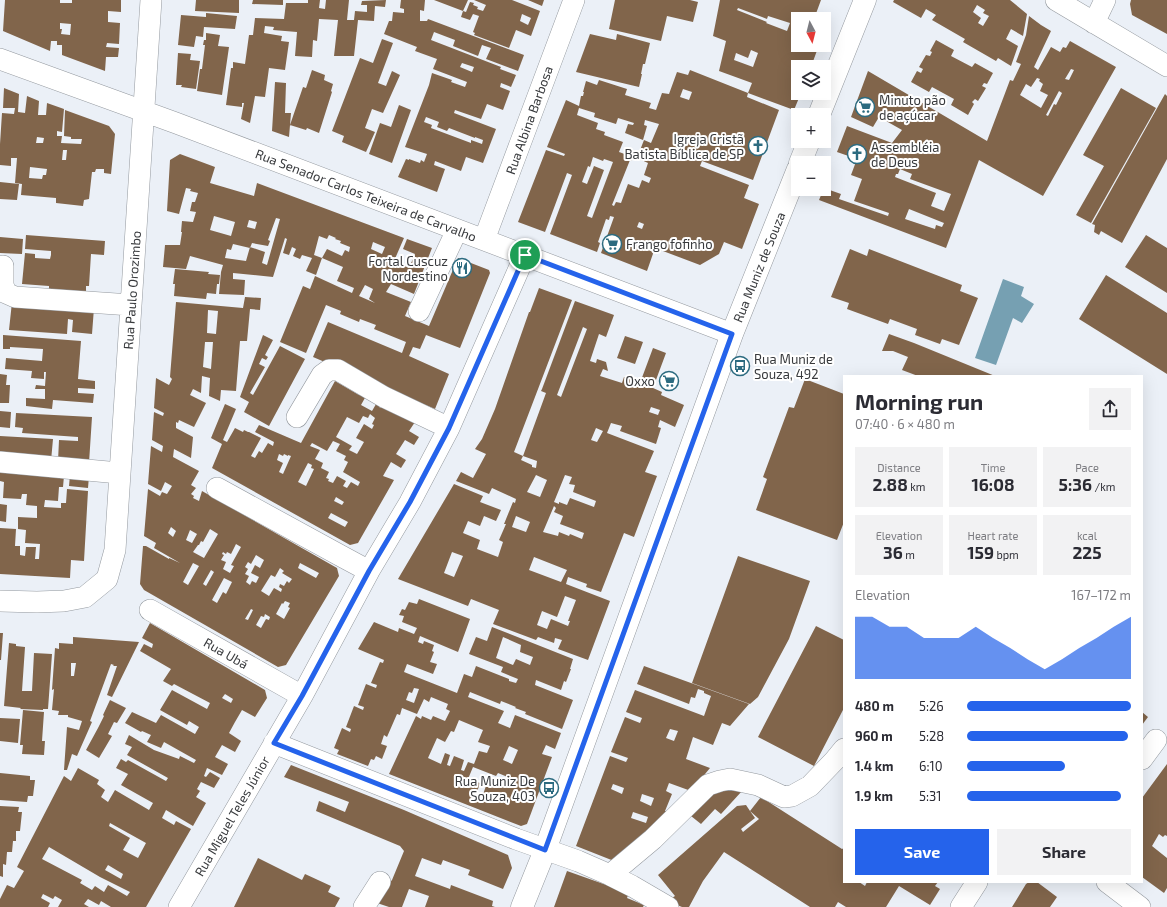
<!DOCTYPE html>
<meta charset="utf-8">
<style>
:root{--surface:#fff;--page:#f2f2f3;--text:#2b2b33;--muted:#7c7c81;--accent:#2563eb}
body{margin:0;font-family:"Exo 2",sans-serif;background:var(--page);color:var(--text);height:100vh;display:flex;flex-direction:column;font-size:15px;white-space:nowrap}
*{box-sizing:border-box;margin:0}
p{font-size:13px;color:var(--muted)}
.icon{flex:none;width:22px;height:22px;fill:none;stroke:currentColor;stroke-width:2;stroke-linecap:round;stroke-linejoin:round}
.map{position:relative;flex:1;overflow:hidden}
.panel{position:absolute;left:843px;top:375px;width:300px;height:508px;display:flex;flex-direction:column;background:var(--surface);border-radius:0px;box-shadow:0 4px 16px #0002}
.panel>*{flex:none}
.needle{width:26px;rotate:173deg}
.tools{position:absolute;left:791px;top:12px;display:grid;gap:8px}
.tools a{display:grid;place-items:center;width:40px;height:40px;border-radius:0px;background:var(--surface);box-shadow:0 4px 16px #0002;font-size:20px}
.pin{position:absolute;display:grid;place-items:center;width:34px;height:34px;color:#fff;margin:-17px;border:2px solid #fff;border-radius:50%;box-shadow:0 1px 4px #0007}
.round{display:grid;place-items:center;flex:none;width:42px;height:42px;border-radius:0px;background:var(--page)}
.overview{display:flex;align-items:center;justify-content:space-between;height:68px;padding:0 12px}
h1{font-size:22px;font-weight:700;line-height:30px}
.metrics{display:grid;grid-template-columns:repeat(3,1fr);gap:6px;height:68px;padding:4px 12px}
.metrics div{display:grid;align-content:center;border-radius:0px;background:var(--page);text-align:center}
.metrics b{font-size:17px;font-weight:700}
.metrics small{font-size:11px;font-weight:400}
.metrics p{font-size:11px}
.chart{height:112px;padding:8px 12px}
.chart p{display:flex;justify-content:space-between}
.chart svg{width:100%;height:72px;margin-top:4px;fill:var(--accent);opacity:.7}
.button{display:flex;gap:8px;margin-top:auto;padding:8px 12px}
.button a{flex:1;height:46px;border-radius:0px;background:var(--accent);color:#fff;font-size:16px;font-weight:700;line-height:46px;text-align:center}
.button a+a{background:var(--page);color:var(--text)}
ul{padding:0 12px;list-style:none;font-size:13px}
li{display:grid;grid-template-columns:64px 48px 1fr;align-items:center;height:30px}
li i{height:10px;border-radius:5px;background:var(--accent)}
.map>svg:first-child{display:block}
.water{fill:#76a0b2}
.building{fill:#81654b;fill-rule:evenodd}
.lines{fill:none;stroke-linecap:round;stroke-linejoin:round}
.street-casing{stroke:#94999f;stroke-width:22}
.secondary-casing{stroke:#94999f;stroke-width:23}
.street{stroke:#fff;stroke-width:21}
.secondary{stroke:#fff;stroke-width:22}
.route-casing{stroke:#fff;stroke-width:8}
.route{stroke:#2563eb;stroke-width:5}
.labels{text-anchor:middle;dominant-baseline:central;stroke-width:4;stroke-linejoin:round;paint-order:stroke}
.poi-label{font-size:13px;fill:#383a3d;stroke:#fff;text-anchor:start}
.street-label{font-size:13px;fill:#383a3d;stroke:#fff}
</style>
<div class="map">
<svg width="1167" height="907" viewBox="0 0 1167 907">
<rect width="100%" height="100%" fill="#ebf0f7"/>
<path class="water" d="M1003 279 1024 287 1021 296 1034 304 1022 323 1013 318 996 365 975 358Z"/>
<path class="building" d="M5 0H60V3H72V0H121V12L108 11V22L120 23 119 44 107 43 106 47 119 48 118 57H106L105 71 62 55V45H57V41H51L50 51 3 31ZM60 23 71 24 70 35 61 34 62 29H60Z
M196 0H239V13L195 11Z
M253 0H283V5L252 4Z
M308 0H320L319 8 325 9 326 0H349L347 20H354L355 11 367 12V5H361L362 1 386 0 385 7 375 6 374 21 358 20 354 56H334L338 20 319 19 317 41 313 40 312 57 295 56 297 32 273 30 274 27 265 26 264 33 282 36 281 41 289 42 285 70 269 68 265 97 255 96 250 123 241 119 244 103H242V107L226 105 231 68H233V62L245 64 249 35H253L255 18 284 19 286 3H308Z
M401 0H425L424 11 420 10V21H427L428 19 524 55 518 71 486 59 491 48 482 45 478 56 453 46 455 40 434 32 431 40 501 67 500 69 516 75 511 87 501 83 500 87 510 91 503 110 487 104 481 119 455 110 454 113 496 129 483 163 466 157 461 171 435 161 434 165 445 169 437 192 398 177 406 159 409 160V159L420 163 421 160 424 162 427 154 405 147 429 85 432 73 452 80 451 82 465 87 467 82 433 69 437 59 415 51 417 47 384 34 389 21H392L393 12 404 13V9L400 8ZM462 63 474 67 472 72 460 67ZM426 117 439 122 437 127 447 131 449 128 475 138V137L483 140 482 144 471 140V143L431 128 432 125 424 122Z
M434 0H468L463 11Z
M474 0H512L540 11 531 36 516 30 509 48 474 35 475 33 473 32 479 16 473 14 470 20 461 17 463 11 466 12 470 2 474 3 473 5 478 7 477 9 483 11 486 5ZM522 14 531 18 528 25 520 21Z
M528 0H544L542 6Z
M615 0H690L698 2 693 22 667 16 661 41 609 29Z
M720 0H821L814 19H798V45H819L811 67H798V93H801L794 110 748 93 752 83 719 71 726 41 713 36ZM738 8 767 19 768 16 790 23 787 31 766 23 767 22 737 10ZM751 50 758 53 753 67 734 60 736 53 748 58Z
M894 0H1010L1027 14 1023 36 1011 29 1006 39 1018 46 1011 66 998 58 996 61 963 42 965 39 932 20 936 15 926 9 921 18 893 2ZM977 5 985 10 983 13 989 16 983 26 978 23 981 18 973 12Z
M1131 0H1167V34L1132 15 1130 4Z
M206 13 237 16 235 29 204 27 203 37 196 36 194 47 178 45 181 15 206 17Z
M1029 16 1041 25 1051 31 1034 67 1038 70 1051 47 1060 52 1063 47 1066 48 1070 41 1116 67 1043 196 979 160 946 248 819 200 824 188 841 194 839 199 888 216 889 213 854 201 862 179 851 175 857 159 837 152 847 126 892 143 902 130 879 117 873 127 851 117 868 71 987 141 1010 80 1013 81 1021 64 1016 62 1026 35ZM1071 69 1074 70 1069 80 1065 79ZM1037 78 1040 79 1039 81 1043 84 1040 91 1048 95 1041 108 1020 95 1026 84 1031 87ZM1059 91 1062 93 1056 105 1054 104 1048 116 1046 115ZM900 169 912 174 910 179 951 194 944 211 931 206 936 193 895 177 896 174H898ZM909 209 944 223 942 227 936 225 935 229 905 219Z
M206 33 220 35 218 46 229 47 222 95 197 91 200 69H202L205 45H203L204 40H206Z
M590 34 616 40 617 34 650 43 645 64H643L641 74H642L639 87 576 72Z
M382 39 393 43 378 83 386 86 392 71 400 75 383 113 372 109 365 128 375 132 366 152 342 142 344 136 332 131 360 58 373 63Z
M936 40 954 50 951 56 972 67 975 63 993 73 987 84 984 83 982 86 986 88 978 101 975 99 972 102 974 104 968 115 951 105 954 99 932 87 929 92 911 82 917 71 921 73 923 69 919 67 926 55 930 56 932 52 930 51Z
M178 53 191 54 190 60 200 61 196 89 181 87 182 85H176Z
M312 70 325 75 324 80 333 84 331 91 332 92 319 133 307 128 306 130 290 125 303 87 306 88Z
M690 70 748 93 747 97 779 110 753 180 702 161 700 166 749 185 744 198 759 204 742 249 724 242 719 254 700 265 655 248 647 271 601 253 614 217 610 216 609 220 606 219 598 242 600 243 597 252 550 234 572 175 567 173 545 232 518 222 546 150 564 156 565 154 547 147 566 100 579 106 581 96H583L584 92H583L586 81 597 85 599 80 627 89 625 95 651 103 649 108 656 110 662 93 669 94 677 72 688 75ZM683 89 692 92 689 100 680 97ZM579 108 595 113 594 117 616 124 618 118 634 123 633 125 628 124 625 133 643 140 647 126 644 125 645 120 659 124 651 143 644 140 637 158 648 163 644 175 651 178 649 183 642 180 639 188 628 184 621 203 616 202 614 206 612 205 630 160 631 161 633 157 619 152 623 142 604 135 605 132 596 129 598 123 577 115ZM593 157 603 161 604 159 613 162 592 218 587 216 604 170 594 166 587 184 582 182 588 166 590 167ZM639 222 644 224 642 229 637 227Z
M275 82 286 83 285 113H291L289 137 272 131Z
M4 88 19 94 18 112 25 113 27 96 39 101 38 115H46L47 103 64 109 62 132 57 131V136H62L61 143 81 144 82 139H71V137L64 136 65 110 109 126 115 134 111 174 104 173V169H96L95 172H92L89 199 84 200 83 206 56 203V198L21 195 22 184 15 183 17 158H11V166L0 165V144L2 113 14 114 15 108H3ZM37 137 44 138 43 143H36ZM63 150H67L66 160H62ZM30 167 47 169 46 175H43L42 179 29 178Z
M1121 88 1156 108 1091 223 1076 215 1104 166 1083 155Z
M1165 94 1167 96V159L1122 243 1101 231 1099 235 1094 232 1095 225 1092 224Z
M399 105 411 110 392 163 369 154 380 123 391 127Z
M180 154 215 167 210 183 254 196 257 183 404 238 394 261 409 268 415 254 403 249 407 239 432 248 414 294 391 284 386 292 411 302 405 316 429 326 458 258 489 270 490 273 460 348 426 335 420 349 413 347 409 356 449 374 435 409 313 357 328 322 402 353 406 342 374 329 376 325 360 319 359 322 340 314 341 311 326 305 306 353 280 342 303 286 310 289 315 276 352 293 354 288 337 281 343 267 322 258 316 275 306 271 312 258 302 255 300 259 293 256 296 249 292 247 289 255 283 253 287 239 285 238 273 277 233 273V279L245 280 244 295 219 294 221 272 223 265 190 256 186 269 163 267 165 245H180L182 232H181L182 221 193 222 196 212 190 211 192 202H195L198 193 190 191 191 189 186 188 179 214 167 211 170 160ZM214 216 235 222 231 236 210 230ZM276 218 280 219 267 265 262 263 265 252 250 247 246 261 225 258 227 249 231 250 233 244 250 248 252 243 268 246 270 241 268 240ZM249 220 257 222 255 229 247 227ZM329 235 336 238 335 239 341 241 340 243 350 247 349 252 345 250 342 256 327 249 322 258 314 255 319 236 327 239ZM373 242 385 247 382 254 371 249ZM365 285 373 289 369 299 375 303 359 296Z
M0 182 19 184 17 200 0 199Z
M26 235 105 241 104 255 91 254 89 286H86V293L49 291V286L22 284 25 253 35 254V258L50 259 51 255V251L25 249Z
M1146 235 1167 248V293L1125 267Z
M0 237 23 239 22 254 0 253Z
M850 249 867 256 869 249 962 285 960 291 978 298 959 345 942 339 940 344 915 335 917 329 890 319 888 324 847 309 849 303 831 297Z
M175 269 209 272 208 274 220 275 219 284H217L216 294 207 293 206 299 174 296 175 284H173Z
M1106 275 1167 313V374L1079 319Z
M539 288 572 300 514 452 523 456 521 460 532 465V467L536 468 537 461 523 456 546 393 541 391 542 389 575 301 614 315 606 337 599 334 590 361 596 363 597 359 606 362 608 371 603 369 600 376 622 383 624 377 640 383 653 348 666 353 653 388 662 392 661 395 684 405 675 427 660 420 658 427 661 428 656 444 620 431 622 426 611 423 607 433 654 451 645 472 657 476 634 537 624 533 601 592 586 587 587 584 568 577 566 584 610 601 588 660 558 649 562 640 555 638 554 643 538 637 536 640 493 624 499 610 471 599 468 606 398 579 454 484 483 496 480 502 501 510 496 521 484 516 480 526 468 521 463 533 480 540 477 549 498 557 503 542 499 540 506 524H504L513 502 515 503 516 499 492 488 489 494 456 481 461 472 473 478 486 454 475 449 482 439 495 409 529 312H530ZM583 327 587 329 561 397 557 395ZM651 407 660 410 658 415 649 412ZM596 428 603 431 597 442 591 440ZM536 475 547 480 540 497 527 492ZM565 475 572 477 569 484 575 485 573 492 596 501 594 507 570 498 567 505 559 502V504L554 502ZM554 506 556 508 554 512 563 516 560 524 584 533 582 539 570 534 569 536 559 532 558 536 543 532ZM516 516 530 522 526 532 512 527ZM452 552 463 556 454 577 444 573ZM534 557 567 570 561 582 529 570ZM565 596 576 600 568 621H570L568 626 551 619 547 629 537 625 542 611 557 617Z
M245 297 261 298 260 310 250 309 247 341H240L236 391 221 390 220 401 209 396 210 378 202 376 201 393 193 389 190 395 206 403 194 427 179 420 178 423 176 422V428L193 437 191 458 174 449 173 457 199 471 191 485 196 488 191 494 194 496 193 498 199 501 202 491 337 568 339 576 286 665 278 667 144 590 140 584 143 546H146L169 559V558L180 563 154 548 156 543 144 536 148 489 160 496 162 492 167 494 172 486 165 482 161 491 148 484 151 446 162 452 163 446 152 440 154 412 163 416 164 413 154 408 156 378 169 385 172 379 170 377 176 302 243 308ZM208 310 218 311 216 334 207 333ZM205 342H213L211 369 203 367ZM171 527 176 531 173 537 168 533ZM210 529 218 534 204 558 193 552 198 545H199L201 541 203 542ZM190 530 197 534 192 543 186 540ZM236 544 241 547 231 565 234 566 230 573 223 569 226 562 221 560 224 555 222 554 223 552 226 554 227 552 231 554ZM256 555 264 560 260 568 255 565 251 573 259 577 256 583 252 581 250 585 246 582 249 576 245 574 248 569 245 567 248 562 251 564ZM193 563 199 566 188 585 183 582ZM300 563 319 573 316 578 298 568ZM280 568 284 571 282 573 292 579 289 583 287 581 284 586 280 584 279 587 282 589 281 592 274 588 269 596 261 591 271 575 275 577ZM211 570 214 572 206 586 203 584ZM224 578 232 582 226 594 223 592 217 603 212 600ZM285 601 290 603 288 607 290 608 284 619 276 614 282 603 283 604ZM251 609 253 610 248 620 245 619ZM265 614 270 617 269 620 266 619 261 628 256 625 261 616 264 617Z
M12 302 94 308 92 334 72 332 73 320 68 319 67 334 9 330Z
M889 334 914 343 995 376H918L902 370 908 357 893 351H882Z
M3 335 81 341 78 379 95 381V389L78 388V393L94 394 93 403 53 400 52 409 26 406V398L45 399V389H35L36 385 45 386 46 372H44V379L31 378 32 371 5 369 6 358 42 361 43 349 10 347V349H3Z
M263 335 273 340 265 355 268 357 266 360 262 358 259 364 265 367 250 393 253 395 280 346 305 359 269 426 244 412 249 402 240 397Z
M625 336 643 342 635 364 617 358Z
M0 374 7 375 6 385H10L9 403H0Z
M805 379 844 394V522L837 540 756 510 767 479 763 477 789 407 794 408Z
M335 381 359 395 366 396 361 405 372 411 379 399 383 400 379 407 382 408 386 401 417 419 409 431 419 437 414 445 405 440 396 454 406 460 401 468 391 462 383 476 394 480 358 543 350 545 212 468 222 444 211 438 225 404 236 409 223 440 227 442 235 428 243 432 244 430 248 432H249L261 438 251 456 255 458 259 451 262 453 268 443 273 446 274 442 255 432 259 425 301 443ZM370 414 375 418 372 424 374 425 372 429 364 424 356 438 364 442 357 454 349 450 352 446 336 437 347 417 359 423 363 416 368 418ZM333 441 340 444 336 451 346 456 344 460 348 462 343 472 360 482 358 486 351 482 347 488 343 486 346 481 337 476 333 483 328 481 329 479 326 478 329 472 321 468 323 463 315 459 320 450 310 446 312 443 327 451ZM279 454 283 456 284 454 288 456V455L291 456 283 474 279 472 283 463 277 460ZM308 463 312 465 311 468 314 469 306 486 298 482ZM336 497 344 502 342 505 334 501ZM331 513 348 522 345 527 328 518Z
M0 411 11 412 10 428 0 427Z
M16 413 92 417 89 463 58 461 59 440 78 441V437L22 433 23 428 15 427Z
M0 436 53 439 51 461 0 453Z
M0 470 64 476 63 487H59L58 501 45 500 44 507 61 508V503H66L67 489 88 491 84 561 71 560 70 578 0 574V528L16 529 15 546H20V555L25 556 26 547H36L35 559H39L40 544 25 543 26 530 18 529V517L37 518V506L26 505 27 494H22L21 499 3 498 4 482 0 481Z
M70 475 89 476 88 488 69 486Z
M0 504 7 505 6 522 0 521Z
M738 556 810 581 789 639 758 697 750 704 692 683Z
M419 599 470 619 458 652 420 636 418 642 423 644 424 641 434 645 432 651 434 652 430 662 437 664 433 674 407 664 404 672 457 693 464 674 472 677 476 666 509 679V681L516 683 518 679 501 672 503 667 469 654 476 637 487 641 492 627 573 659 570 669H571L566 682 564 681 561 690 536 680 535 685 573 700 562 729 525 714 526 712 515 708 516 707 501 701 500 704 470 692 468 697 504 711 498 723 510 728 515 715 561 733 555 749 546 745 542 754 552 757 527 824 521 826 389 774 416 716 421 719 422 716 431 720 433 716 445 721 450 711 446 709 448 704 431 697 429 702 424 699 417 714 402 708 400 715 397 714 387 737 384 735 381 744 387 746 382 759 376 756 374 760 371 759 368 766 337 754 339 750 334 748 342 728 350 732 351 729 346 727 354 706 363 710 364 707 358 705 366 684 376 688 377 685 371 683 380 662 383 663 384 660 358 649 374 622 398 632 399 628 414 634 417 628 402 622 404 616 399 615 402 609 405 610 409 602 417 604ZM503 637 521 645 520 652 533 657 530 665 516 659 513 665 496 658ZM414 688 419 689 414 703 406 700 409 692 412 693ZM459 720 483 730 478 742 490 746 487 753 479 751 474 764 468 762 464 771 461 770 464 760 454 756 450 766 447 765 450 755 445 753 441 764 428 758 437 738 445 742 451 731 454 732ZM509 746 518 750 512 764 503 760ZM473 767 496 776 498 773 510 778 509 783 506 782 505 784 489 778V779L482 777 480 783 486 786 482 797 476 795 480 783 468 779Z
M150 623 265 690 267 698 255 717 242 710 235 722 229 733 241 741 235 752 222 745 215 757 228 764 222 775 207 768 204 776 206 777 210 772 220 778 214 788 201 782 197 789 200 791 196 797 206 803 193 826 166 810 162 818 174 825 176 821 191 829 146 907H111L101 901 99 905 88 899 84 904 89 907H58L62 900 55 896 53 899 43 894 41 898 50 903 48 907H0V899L7 885 14 888 24 871 17 867 64 776 71 781 78 768 99 780 97 784 105 790 101 797 108 802 115 790 149 810 153 803 121 785 128 774 116 768 121 759 126 762 128 760 166 781 168 778 127 755 132 747 125 744 129 735 154 750 179 759 180 756 194 763 196 760 164 742 161 748 147 742 151 735 142 731 141 732 125 723 132 712 156 723 161 715 195 734 199 727 189 721 187 725 160 710 172 690 207 709 210 703 174 684 172 686 163 681 171 669 140 651 144 644 152 648 153 644 142 638ZM225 694 233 699 231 703 222 698ZM110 823 146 843 138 858 123 850 130 838 109 826ZM49 847 100 877 130 892 127 896 108 885 104 892 95 886 92 890 80 883 82 880 42 859ZM108 865 123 874 121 879 105 870Z
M816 626 844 640V708L814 766 758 737Z
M0 633H3L1 660H0Z
M73 637 139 642 112 697 107 695 117 666H113L114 665 111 664 90 721 92 722 77 756 72 754 67 770H64L67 727 79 730 82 721 68 717V715H58L59 711 52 710 54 689 52 690 55 648 59 649V643L73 644ZM71 663H76L74 676H71Z
M9 643 16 644V646L25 647 22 691H32L34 653 52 654 48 709H43V710L20 709 21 708 4 706Z
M644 666 749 704 730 726 722 723 713 745 693 737 686 759 710 768 691 791 669 783 666 791 672 794 665 811 669 812 614 861 576 846 610 756 626 762 628 758 611 752 625 717 640 723 642 718 626 712 635 690 704 716 711 696 704 693V691L698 689 695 698 691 697 689 704 637 684ZM670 729 678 731 674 741 666 738ZM613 784 624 788 622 794 611 789ZM642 794 654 798 651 806 640 801ZM633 812 648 817 646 823 631 818Z
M110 700 126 708 117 723 114 722 108 734 112 736 99 758 86 750 98 728 104 716 103 715Z
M23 710 44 712 42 741H45L44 755 22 754 23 745H20Z
M1142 712 1148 717 1142 725Z
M0 718 20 719 18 743 0 741Z
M1167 764V836L1165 835 1163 837 1159 834 1152 846 1167 858V888L1164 893 1142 877V798Z
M291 765 404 810 508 855 512 868 503 889 468 875 470 870 443 860 441 865 422 858 415 876 450 889 451 885 493 901 492 906 495 907H425L429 896 409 889 402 907H389L374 902V901L392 880 404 851 400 846 316 811 319 801 345 812 349 802 284 777Z
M0 773 30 776V780H35L33 796H28L27 802 0 800Z
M718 787 742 791 721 814 715 809 701 824 691 816Z
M761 797 842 849 844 848V882H859L865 886 867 882H938L935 886 940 889 930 905 899 886 886 907H846L838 902 835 907H810L724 852 703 881 689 907H682L667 901 675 896 658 875 737 806 746 805 750 811ZM750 811 759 819 743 832 741 829 755 818Z
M0 806 19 807 18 812H22L20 831H16V841H13L12 852H7L6 865 3 864V877L0 876Z
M258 858 302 880 305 874 331 886 328 892 340 898 335 907H234Z
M567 871 629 893 627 898 644 905 643 907H554Z
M1029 882H1037L1057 897 1050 907H1012L1026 884Z"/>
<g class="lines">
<g class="street-casing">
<path id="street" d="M1056 0 1167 66
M1094 23 1105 0
M0 59 176 123 732 334
M484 240 574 0
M3 266V285L6 293 15 297 131 305
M419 311 457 230
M297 417 322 375 329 370H338L384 397 426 417 449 428
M0 462 119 473
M217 488 343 557 369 571
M0 601 37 602 64 601 85 597 107 579 115 550 151 0
M150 610 302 696
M274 743 516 839 578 861 610 875 632 886 668 907
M1142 759 1156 740
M610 875 653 839 708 785 720 781 730 779 758 785 784 797 792 796 810 786 835 760 844 749
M1107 882 1140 907
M179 907 302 696 369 571 410 502 449 428 525 255
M364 907 380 882
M961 907 977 882"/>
</g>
<g class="secondary-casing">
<path id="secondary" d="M819 115 865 0
M800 163 809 141
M522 907 545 850 732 334 798 169"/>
</g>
<use href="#street" class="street"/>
<use href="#secondary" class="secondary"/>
</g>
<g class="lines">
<g class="route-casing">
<path id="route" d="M525 255 732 334 545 850 274 743 302 696 369 571 410 502 449 428Z"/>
</g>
<use href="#route" class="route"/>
</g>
<defs>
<g id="supermarket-ring" transform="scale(1)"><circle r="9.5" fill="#fff" stroke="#2c6b80" stroke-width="1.5"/><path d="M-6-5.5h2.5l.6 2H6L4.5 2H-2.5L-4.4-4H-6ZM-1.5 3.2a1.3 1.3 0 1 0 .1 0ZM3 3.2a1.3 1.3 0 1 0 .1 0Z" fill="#2c6b80"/></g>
<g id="church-ring" transform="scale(1)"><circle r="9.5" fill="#fff" stroke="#2c6b80" stroke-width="1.5"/><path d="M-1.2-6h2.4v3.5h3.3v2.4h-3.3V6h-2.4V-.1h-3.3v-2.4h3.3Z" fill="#2c6b80"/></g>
<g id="restaurant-ring" transform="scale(1)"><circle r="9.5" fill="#fff" stroke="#2c6b80" stroke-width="1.5"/><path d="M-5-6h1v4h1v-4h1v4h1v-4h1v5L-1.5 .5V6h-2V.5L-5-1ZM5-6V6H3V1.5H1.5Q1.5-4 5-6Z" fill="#2c6b80"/></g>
<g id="bus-ring" transform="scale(1)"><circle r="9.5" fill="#fff" stroke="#2c6b80" stroke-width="1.5"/><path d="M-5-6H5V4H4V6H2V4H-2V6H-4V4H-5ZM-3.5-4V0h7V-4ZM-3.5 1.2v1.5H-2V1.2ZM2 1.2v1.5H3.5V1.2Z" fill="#2c6b80"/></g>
</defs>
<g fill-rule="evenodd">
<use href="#supermarket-ring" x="865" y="107"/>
<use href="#church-ring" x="758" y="146"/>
<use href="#church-ring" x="857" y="154"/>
<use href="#supermarket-ring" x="612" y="244"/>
<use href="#restaurant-ring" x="462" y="268"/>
<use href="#bus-ring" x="740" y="366"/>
<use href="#supermarket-ring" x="669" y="381"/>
<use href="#bus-ring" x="549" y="788"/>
</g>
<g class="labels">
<g class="poi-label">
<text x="879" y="100">Minuto pão<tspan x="879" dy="15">de açúcar</tspan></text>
<text x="744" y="139" text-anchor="end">Igreja Cristã<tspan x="744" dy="15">Batista Bíblica de SP</tspan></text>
<text x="871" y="147">Assembléia<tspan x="871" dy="15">de Deus</tspan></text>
<text x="626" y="244">Frango fofinho</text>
<text x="448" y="261" text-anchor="end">Fortal Cuscuz<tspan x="448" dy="15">Nordestino</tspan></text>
<text x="754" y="359">Rua Muniz de<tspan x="754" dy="15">Souza, 492</tspan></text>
<text x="655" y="381" text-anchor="end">Oxxo</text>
<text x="535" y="781" text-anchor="end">Rua Muniz De<tspan x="535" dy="15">Souza, 403</tspan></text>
</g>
<g class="street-label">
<text transform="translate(529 120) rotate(-70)">Rua Albina Barbosa</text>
<text transform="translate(366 195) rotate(21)">Rua Senador Carlos Teixeira de Carvalho</text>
<text transform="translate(759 267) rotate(-68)">Rua Muniz de Souza</text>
<text transform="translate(132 290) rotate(-86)">Rua Paulo Orozimbo</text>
<text transform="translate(226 653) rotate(30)">Rua Ubá</text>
<text transform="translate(232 816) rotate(-60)">Rua Miguel Teles Júnior</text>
</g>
</g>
</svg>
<div class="tools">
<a><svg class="needle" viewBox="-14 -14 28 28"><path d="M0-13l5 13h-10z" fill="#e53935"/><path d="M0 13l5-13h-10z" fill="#7c7c81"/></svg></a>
<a><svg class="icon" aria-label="layers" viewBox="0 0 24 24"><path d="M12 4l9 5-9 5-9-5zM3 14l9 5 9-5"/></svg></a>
<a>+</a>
<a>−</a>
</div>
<div class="pin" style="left:525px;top:255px;background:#1e9e55"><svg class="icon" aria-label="arrive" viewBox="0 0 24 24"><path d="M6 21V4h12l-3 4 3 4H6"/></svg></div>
<section class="panel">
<div class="overview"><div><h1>Morning run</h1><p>07:40 · 6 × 480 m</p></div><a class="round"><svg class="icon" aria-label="share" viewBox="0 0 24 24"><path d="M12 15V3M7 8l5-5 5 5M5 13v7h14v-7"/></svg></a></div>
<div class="metrics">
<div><p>Distance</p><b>2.88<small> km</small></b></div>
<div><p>Time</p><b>16:08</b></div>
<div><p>Pace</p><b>5:36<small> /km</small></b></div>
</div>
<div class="metrics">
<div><p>Elevation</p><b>36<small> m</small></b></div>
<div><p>Heart rate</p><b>159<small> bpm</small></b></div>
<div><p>kcal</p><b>225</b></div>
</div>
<div class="chart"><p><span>Elevation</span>167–172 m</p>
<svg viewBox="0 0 160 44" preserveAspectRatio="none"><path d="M0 44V6L10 6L20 12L30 12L40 19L50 19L60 19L70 12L80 19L90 25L100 32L110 38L120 32L130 25L140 19L150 12L160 6V44z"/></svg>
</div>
<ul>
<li><b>480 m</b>5:26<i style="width:100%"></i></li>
<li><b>960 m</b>5:28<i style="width:98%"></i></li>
<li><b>1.4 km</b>6:10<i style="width:60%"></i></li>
<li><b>1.9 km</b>5:31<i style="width:94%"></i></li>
</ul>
<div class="button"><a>Save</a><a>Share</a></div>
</section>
</div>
